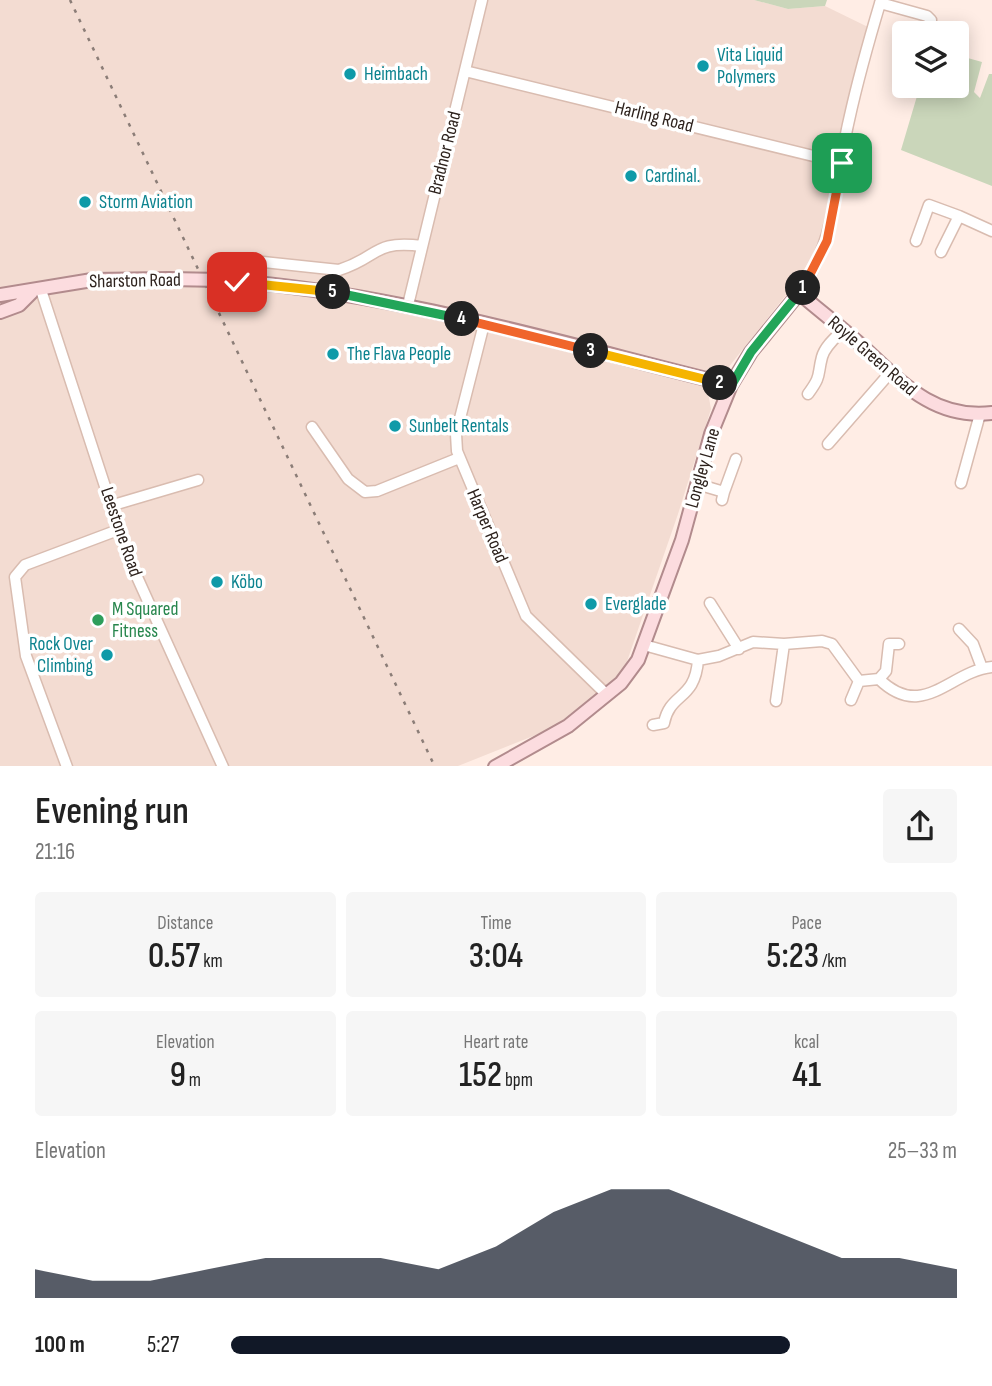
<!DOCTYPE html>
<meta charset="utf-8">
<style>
:root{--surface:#fff;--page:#f6f6f6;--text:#222;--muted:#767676;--accent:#111827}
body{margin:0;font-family:"Sofia Sans Condensed",sans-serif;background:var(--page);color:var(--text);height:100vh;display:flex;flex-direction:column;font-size:26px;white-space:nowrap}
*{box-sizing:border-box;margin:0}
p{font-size:23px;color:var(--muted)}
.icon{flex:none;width:38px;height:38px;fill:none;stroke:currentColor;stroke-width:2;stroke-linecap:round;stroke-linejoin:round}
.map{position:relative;height:766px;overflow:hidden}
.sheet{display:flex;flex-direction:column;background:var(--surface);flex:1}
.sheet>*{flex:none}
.tools{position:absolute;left:892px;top:21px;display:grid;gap:14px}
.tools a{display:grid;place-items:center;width:77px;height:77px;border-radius:7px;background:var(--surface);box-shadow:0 4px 18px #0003;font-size:35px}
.pin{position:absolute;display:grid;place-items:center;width:60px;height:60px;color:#fff;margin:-30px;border-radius:14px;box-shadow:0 4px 10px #0006}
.km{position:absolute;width:35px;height:35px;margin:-18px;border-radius:50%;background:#222;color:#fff;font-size:19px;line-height:35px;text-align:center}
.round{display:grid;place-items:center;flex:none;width:74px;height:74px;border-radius:7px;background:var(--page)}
.overview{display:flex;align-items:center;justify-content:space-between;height:119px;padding:0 35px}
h1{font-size:38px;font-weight:600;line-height:52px}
.figures{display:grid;grid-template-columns:repeat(3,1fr);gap:10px;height:119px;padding:7px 35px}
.figures div{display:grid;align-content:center;border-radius:7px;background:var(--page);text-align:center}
.figures b{font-size:35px;font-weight:600}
.figures small{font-size:19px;font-weight:400}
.figures p{font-size:19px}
.chart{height:196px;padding:14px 35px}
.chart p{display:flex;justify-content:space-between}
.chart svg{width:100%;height:126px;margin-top:7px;fill:var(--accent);opacity:.7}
ul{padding:0 35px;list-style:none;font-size:23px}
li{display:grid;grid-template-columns:112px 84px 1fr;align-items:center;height:52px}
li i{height:18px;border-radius:9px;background:var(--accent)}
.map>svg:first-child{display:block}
.built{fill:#f3dcd2}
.green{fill:#cad6ba}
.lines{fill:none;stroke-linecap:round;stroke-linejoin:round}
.minor-casing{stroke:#d9bcb0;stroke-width:13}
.major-casing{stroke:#b28b8d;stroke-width:16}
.minor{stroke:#fff;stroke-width:10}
.major{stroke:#fcdcdf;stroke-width:12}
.rail{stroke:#8b7d77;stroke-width:2.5;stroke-dasharray:3.5 7;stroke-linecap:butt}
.major-bridge-casing{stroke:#b28b8d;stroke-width:16;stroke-linecap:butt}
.major-bridge{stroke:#fcdcdf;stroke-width:12}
.split-1-casing{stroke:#fff;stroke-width:14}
.split-2-casing{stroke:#fff;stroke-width:14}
.split-3-casing{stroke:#fff;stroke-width:14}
.split-4-casing{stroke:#fff;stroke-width:14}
.split-5-casing{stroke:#fff;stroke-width:14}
.split-6-casing{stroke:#fff;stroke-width:14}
.split-1{stroke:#f0652b;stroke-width:9}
.split-2{stroke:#22a559;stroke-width:9}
.split-3{stroke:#f5b400;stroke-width:9}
.split-4{stroke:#f0652b;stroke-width:9}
.split-5{stroke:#22a559;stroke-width:9}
.split-6{stroke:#f5b400;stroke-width:9}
.culture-dot{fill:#0f9aa8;stroke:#fff;stroke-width:2.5}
.leisure-dot{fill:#2e9e5b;stroke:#fff;stroke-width:2.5}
.labels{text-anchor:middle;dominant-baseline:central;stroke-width:7;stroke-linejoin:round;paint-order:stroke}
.culture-label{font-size:19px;fill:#0d838f;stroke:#fff;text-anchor:start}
.street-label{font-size:19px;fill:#2d221d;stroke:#fff}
.leisure-label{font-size:19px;fill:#27864d;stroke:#fff;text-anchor:start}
</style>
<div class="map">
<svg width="992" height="767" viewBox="0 0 992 767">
<rect width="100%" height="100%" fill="#ffede5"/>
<path class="built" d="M0 0H754L788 9 825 6 868 27 824 235 798 280 708 393 711 409 678 514 623 673 551 729 458 766H0Z"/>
<path class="green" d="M754 0H827L825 6 788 9Z
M957 55 982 62 974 92 980 98 989 74H992V186L901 150 920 86H957Z"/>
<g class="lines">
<g class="minor-casing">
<path id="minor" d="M880 3 927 16 931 20 929 31
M465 71 842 163
M959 216 992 231
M916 241 929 205 959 216 941 252
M235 259 339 270C380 257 372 240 422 246
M41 290 128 557 223 767
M799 293C838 237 834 184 849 120 858 79 869 40 881 0
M408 305 482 0
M484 324 456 434 457 451 526 616 607 695
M808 394C822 375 817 376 822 357 825 346 836 337 844 329
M312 427 348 479 365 492 377 491 459 458
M828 444 889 374
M961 483 980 414
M697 484 724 492 722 500
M724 492 736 459
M110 506 198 480
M710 603 739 649
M959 629 973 644 982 668
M644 645 698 660 719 656 753 642 784 644 822 641 832 644 859 681 879 679C923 722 950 671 992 667
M879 679 886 671 889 644H899
M851 700 859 681
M776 701 784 644
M653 725 664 723C670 692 695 701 698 660
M67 767 26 656 15 577 25 565 118 530"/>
</g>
<g class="major-casing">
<path id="major" d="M222 280C395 292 563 344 731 385
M0 295 92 280 169 279
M0 312 19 305 32 292
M495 767 568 726 621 683 638 660 682 540 711 434 731 385 751 352 799 293C820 311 842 328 862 346 901 382 934 420 992 413"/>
</g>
<use href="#minor" class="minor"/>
<use href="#major" class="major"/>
<path class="rail" d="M70 0 435 767"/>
<g class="major-bridge-casing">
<path id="major-bridge" d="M169 279 222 280"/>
</g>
<use href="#major-bridge" class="major-bridge"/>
</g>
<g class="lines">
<g class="split-1-casing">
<path id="split-1" d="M803 288 827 241 842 163"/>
</g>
<g class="split-2-casing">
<path id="split-2" d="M720 383 731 386 751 352 803 288"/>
</g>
<g class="split-3-casing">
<path id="split-3" d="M591 351 720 383"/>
</g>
<g class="split-4-casing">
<path id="split-4" d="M462 319 591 351"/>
</g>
<g class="split-5-casing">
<path id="split-5" d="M333 292 462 319"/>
</g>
<g class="split-6-casing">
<path id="split-6" d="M237 282 333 292"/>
</g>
<use href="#split-1" class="split-1"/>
<use href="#split-2" class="split-2"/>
<use href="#split-3" class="split-3"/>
<use href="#split-4" class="split-4"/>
<use href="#split-5" class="split-5"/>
<use href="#split-6" class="split-6"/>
</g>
<g class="culture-dot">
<circle cx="703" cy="66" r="7"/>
<circle cx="350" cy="74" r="7"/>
<circle cx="631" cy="176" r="7"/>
<circle cx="85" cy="202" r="7"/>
<circle cx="333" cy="354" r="7"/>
<circle cx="395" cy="426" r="7"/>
<circle cx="217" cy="582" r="7"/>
<circle cx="591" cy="604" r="7"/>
<circle cx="107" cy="655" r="7"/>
</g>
<circle class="leisure-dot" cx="98" cy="620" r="7"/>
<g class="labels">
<g class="culture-label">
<text x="717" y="55">Vita Liquid<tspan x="717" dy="22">Polymers</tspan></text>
<text x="364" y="74">Heimbach</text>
<text x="645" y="176">Cardinal.</text>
<text x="99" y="202">Storm Aviation</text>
<text x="347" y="354">The Flava People</text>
<text x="409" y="426">Sunbelt Rentals</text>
<text x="231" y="582">Köbo</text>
<text x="605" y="604">Everglade</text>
<text x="93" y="644" text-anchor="end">Rock Over<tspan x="93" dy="22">Climbing</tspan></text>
</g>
<g class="street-label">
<text transform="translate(654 117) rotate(14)">Harling Road</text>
<text transform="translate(445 153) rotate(-76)">Bradnor Road</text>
<text transform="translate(135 281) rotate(-1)">Sharston Road</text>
<text transform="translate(872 356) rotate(41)">Royle Green Road</text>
<text transform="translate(703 468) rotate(-74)">Longley Lane</text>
<text transform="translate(487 526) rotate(67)">Harper Road</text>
<text transform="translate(121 532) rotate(71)">Leestone Road</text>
</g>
<g class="leisure-label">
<text x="112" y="609">M Squared<tspan x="112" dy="22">Fitness</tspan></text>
</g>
</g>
</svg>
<div class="tools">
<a><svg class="icon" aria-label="layers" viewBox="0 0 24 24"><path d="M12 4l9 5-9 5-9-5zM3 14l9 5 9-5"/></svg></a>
</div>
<div class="pin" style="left:842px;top:163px;background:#1e9e55"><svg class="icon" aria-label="arrive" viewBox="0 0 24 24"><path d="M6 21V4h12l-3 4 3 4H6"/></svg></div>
<div class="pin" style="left:237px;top:282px;background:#d93025"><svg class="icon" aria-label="check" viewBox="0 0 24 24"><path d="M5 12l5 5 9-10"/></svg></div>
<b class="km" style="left:803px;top:288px">1</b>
<b class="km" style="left:720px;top:383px">2</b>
<b class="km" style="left:591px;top:351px">3</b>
<b class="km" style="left:462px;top:319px">4</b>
<b class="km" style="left:333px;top:292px">5</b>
</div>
<section class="sheet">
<div class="overview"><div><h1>Evening run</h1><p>21:16</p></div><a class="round"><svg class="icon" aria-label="share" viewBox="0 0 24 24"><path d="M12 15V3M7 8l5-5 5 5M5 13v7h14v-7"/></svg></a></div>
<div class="figures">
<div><p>Distance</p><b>0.57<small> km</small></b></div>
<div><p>Time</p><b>3:04</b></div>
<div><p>Pace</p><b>5:23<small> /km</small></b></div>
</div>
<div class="figures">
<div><p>Elevation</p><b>9<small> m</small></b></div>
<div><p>Heart rate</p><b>152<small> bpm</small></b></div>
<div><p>kcal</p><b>41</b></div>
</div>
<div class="chart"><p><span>Elevation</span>25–33 m</p>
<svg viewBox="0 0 160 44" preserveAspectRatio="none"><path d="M0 44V34L10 38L20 38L30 34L40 30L50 30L60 30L70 34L80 26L90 14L100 6L110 6L120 14L130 22L140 30L150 30L160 34V44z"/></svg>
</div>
<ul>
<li><b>100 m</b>5:27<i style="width:77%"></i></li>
</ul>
</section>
